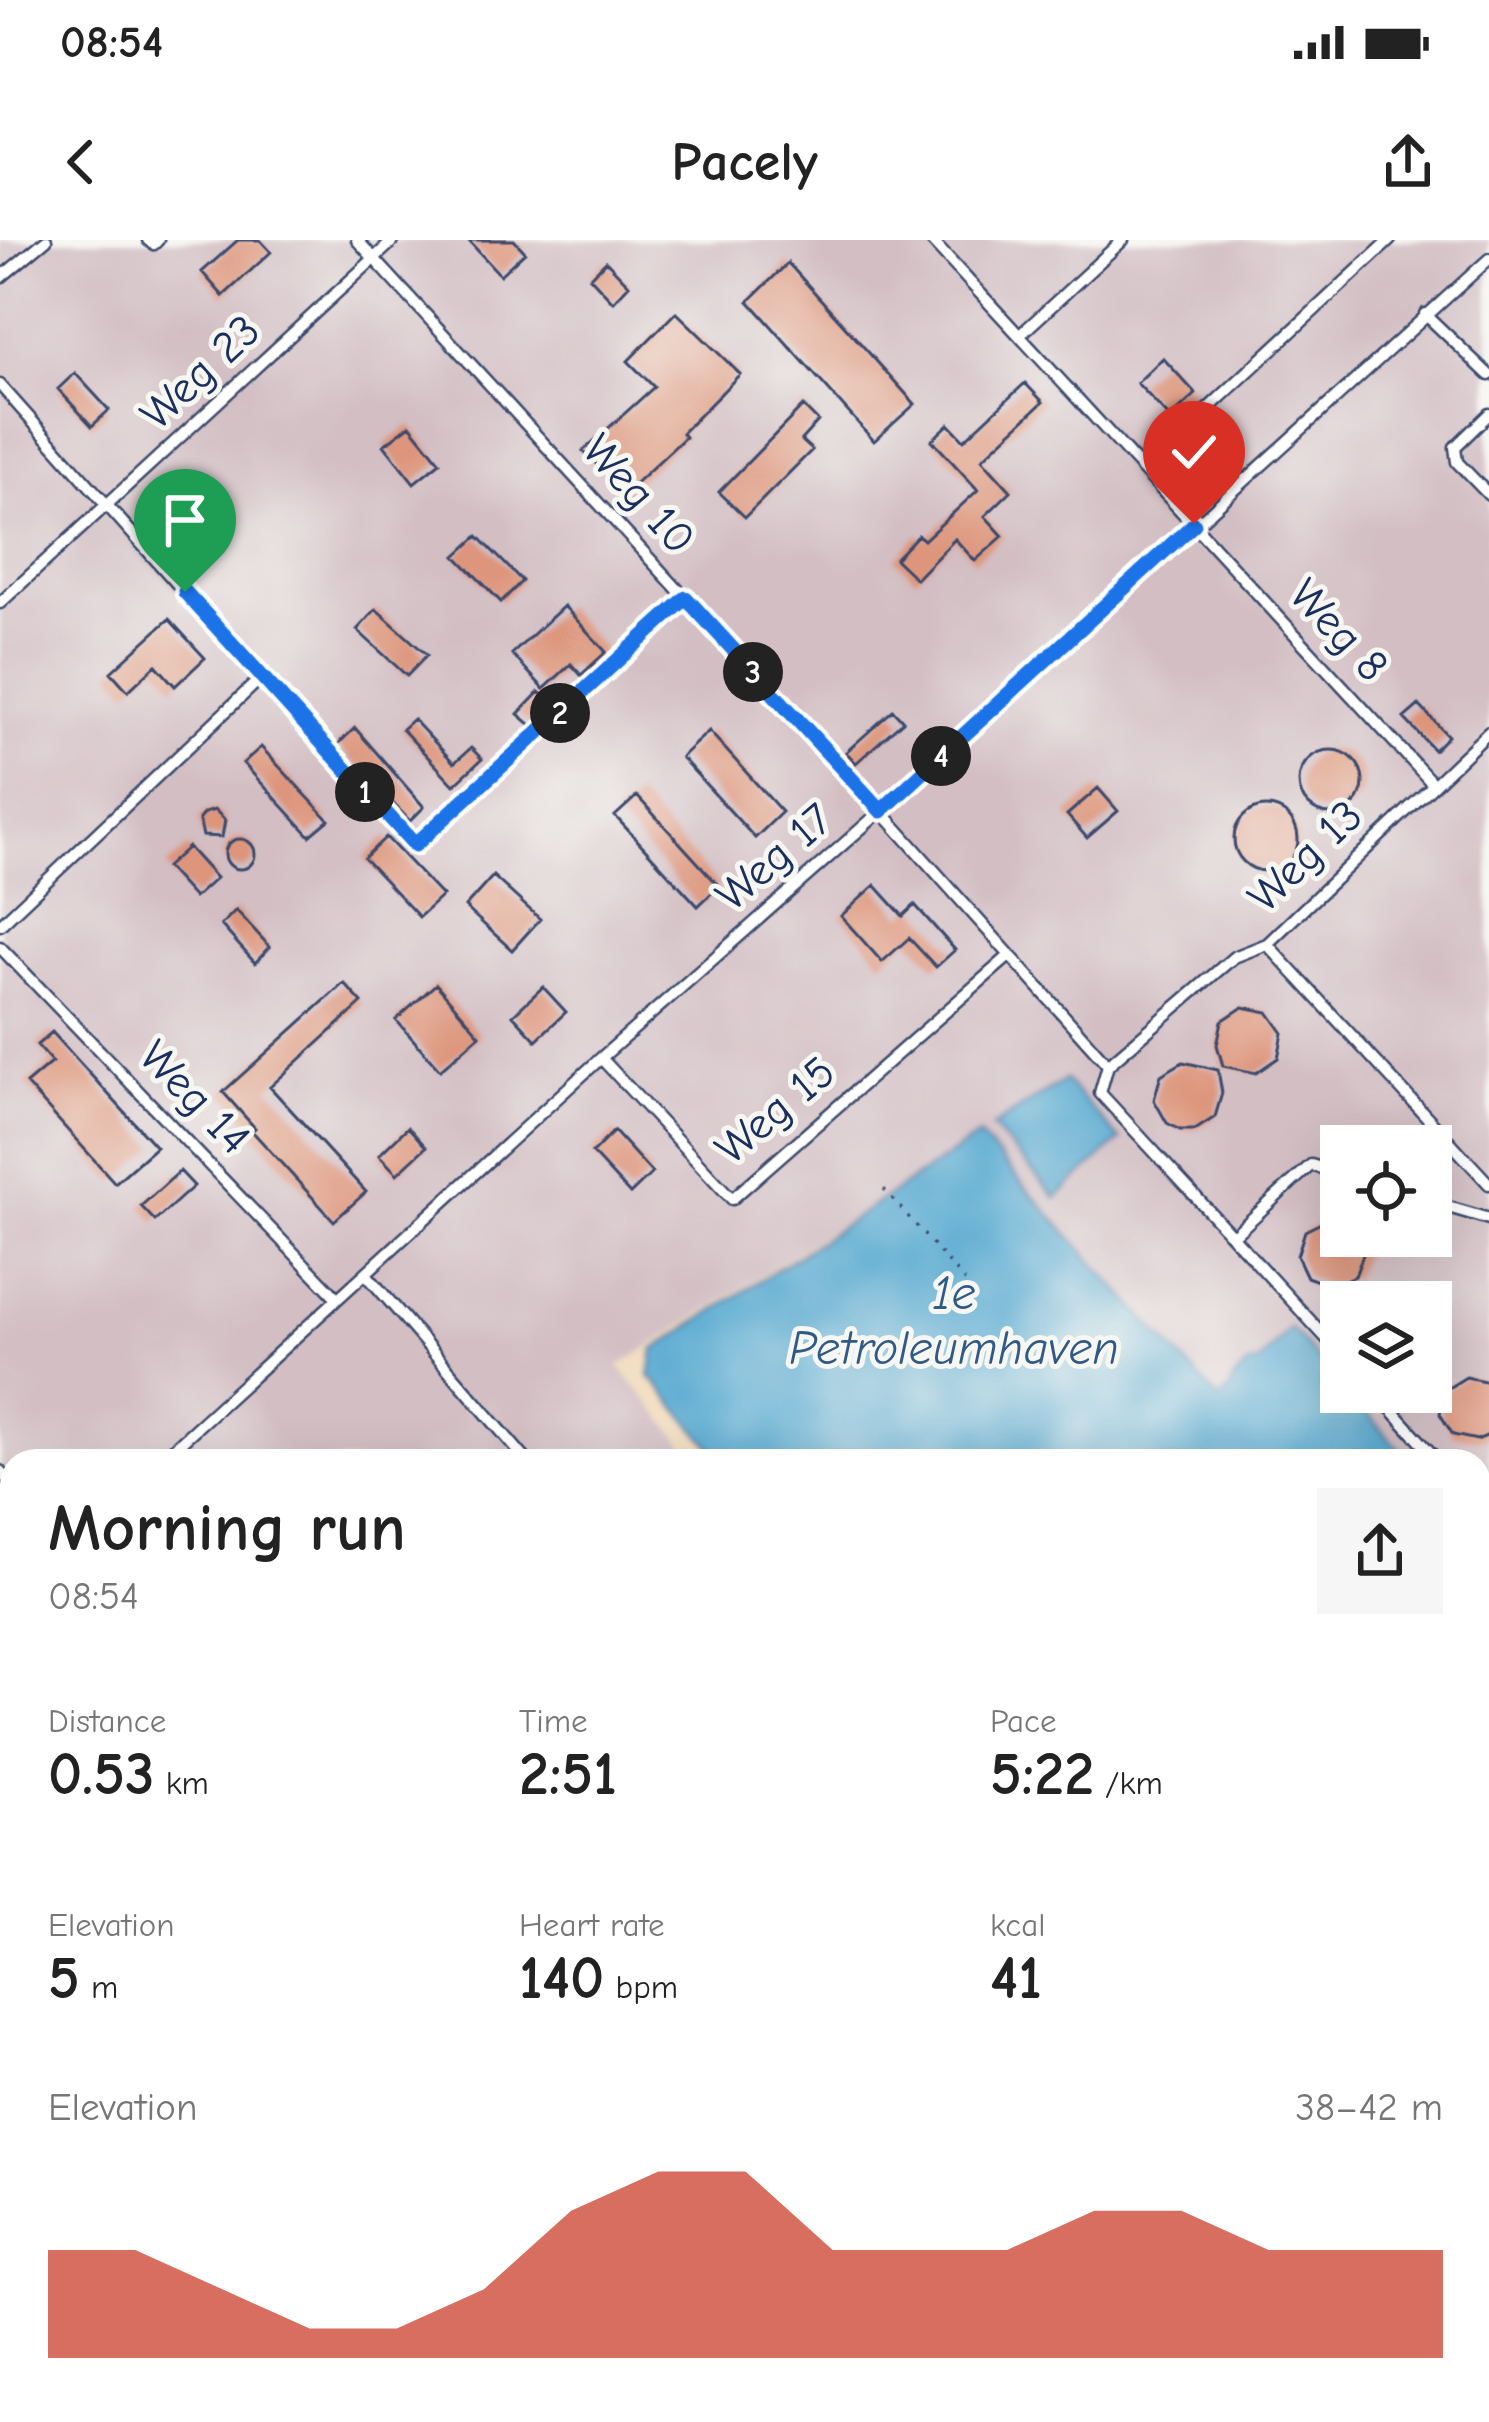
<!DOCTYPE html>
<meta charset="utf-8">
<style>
:root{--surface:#fff;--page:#f6f6f6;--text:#222;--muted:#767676;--accent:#c8321e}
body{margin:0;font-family:"Comic Neue",sans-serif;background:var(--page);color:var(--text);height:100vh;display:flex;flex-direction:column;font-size:45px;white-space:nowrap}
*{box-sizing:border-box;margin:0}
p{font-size:39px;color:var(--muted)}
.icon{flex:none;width:66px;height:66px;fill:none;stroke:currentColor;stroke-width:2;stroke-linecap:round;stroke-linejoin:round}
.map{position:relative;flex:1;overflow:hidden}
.sheet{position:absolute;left:0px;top:1209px;width:1491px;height:975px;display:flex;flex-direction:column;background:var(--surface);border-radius:36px 36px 0 0;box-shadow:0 12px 48px #0002}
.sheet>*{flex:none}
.buttons{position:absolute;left:1320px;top:885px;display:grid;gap:24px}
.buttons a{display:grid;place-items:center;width:132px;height:132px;border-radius:0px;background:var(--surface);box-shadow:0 12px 48px #0002;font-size:60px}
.pin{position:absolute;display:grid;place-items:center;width:102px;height:102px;color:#fff;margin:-123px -51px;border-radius:50% 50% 50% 0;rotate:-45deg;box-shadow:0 0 12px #0007}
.pin .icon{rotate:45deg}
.km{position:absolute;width:60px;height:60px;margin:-30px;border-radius:50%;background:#222;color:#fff;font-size:33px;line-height:60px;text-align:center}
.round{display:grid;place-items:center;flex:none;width:126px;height:126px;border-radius:0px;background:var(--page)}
.summary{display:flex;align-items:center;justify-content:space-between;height:204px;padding:0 48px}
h1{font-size:66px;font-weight:700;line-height:90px}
.figures{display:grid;grid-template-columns:repeat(3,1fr);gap:18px;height:204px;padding:12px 48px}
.figures div{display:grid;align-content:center}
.figures b{font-size:60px;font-weight:700}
.figures small{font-size:33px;font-weight:400}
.figures p{font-size:33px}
.chart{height:336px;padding:24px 48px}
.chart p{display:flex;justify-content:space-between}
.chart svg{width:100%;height:216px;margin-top:12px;fill:var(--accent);opacity:.7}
.status{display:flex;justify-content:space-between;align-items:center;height:84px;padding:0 60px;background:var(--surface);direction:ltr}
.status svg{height:33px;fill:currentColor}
header{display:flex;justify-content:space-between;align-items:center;height:156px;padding:0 48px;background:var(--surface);font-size:54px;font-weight:700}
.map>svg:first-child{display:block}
.industrial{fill:#d2bec3;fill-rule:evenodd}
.water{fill:#54a8d0;stroke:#386c97;stroke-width:3}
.building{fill:#dd957c}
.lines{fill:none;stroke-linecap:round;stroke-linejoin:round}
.lane-casing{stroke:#3b496c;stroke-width:15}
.path{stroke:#3b496c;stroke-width:3;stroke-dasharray:3 9;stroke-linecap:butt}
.lane{stroke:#fff;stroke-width:10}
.route-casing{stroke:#fff;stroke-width:24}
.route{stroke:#1a73e8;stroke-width:15}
.labels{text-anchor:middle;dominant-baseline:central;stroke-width:10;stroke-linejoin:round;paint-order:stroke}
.street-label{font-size:45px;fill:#1b2f5e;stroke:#f6f6f2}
.water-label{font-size:48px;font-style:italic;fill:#2f5986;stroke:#f6f6f2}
</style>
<div class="status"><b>08:54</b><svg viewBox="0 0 49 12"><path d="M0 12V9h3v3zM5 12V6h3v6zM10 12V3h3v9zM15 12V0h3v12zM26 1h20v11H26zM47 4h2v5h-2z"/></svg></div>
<header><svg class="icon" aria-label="back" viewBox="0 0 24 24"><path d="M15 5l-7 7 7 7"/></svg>Pacely<svg class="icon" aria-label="share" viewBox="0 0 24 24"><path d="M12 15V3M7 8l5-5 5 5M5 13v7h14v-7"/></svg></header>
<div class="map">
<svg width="1489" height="2182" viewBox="0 0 1489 2182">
<rect width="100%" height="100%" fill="#f6f6f2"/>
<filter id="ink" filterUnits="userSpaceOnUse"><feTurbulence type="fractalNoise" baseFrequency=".00833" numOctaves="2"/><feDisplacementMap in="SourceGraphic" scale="24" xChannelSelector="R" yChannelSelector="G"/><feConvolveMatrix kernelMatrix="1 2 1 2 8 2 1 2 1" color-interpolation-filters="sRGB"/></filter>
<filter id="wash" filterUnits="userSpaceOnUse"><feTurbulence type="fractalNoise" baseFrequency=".004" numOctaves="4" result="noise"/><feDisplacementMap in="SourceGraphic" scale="48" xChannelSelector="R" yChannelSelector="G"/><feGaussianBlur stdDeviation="2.7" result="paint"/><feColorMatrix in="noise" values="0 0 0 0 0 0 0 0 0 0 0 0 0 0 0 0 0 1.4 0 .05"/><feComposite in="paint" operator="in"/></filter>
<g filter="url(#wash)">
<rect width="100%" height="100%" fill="#f2dbbc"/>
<path class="industrial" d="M0 0H1489V1307L1479 1296V1221H1411L1352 1156 1341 1165 1320 1142 1330 1134 1269 1114 1259 1123 1248 1126 1219 1161 979 896 619 1126 698 1221H12V2078L0 2077ZM1341 906H1431V996H1341ZM1341 1062H1431V1152H1341Z
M1489 1320V1456L1479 1445V1330Z"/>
<path class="water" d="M1065 840 1120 900 1056 958 992 887Z
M979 896 1219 1160 1230 1150 1234 1139 1248 1126 1259 1123 1290 1088 1330 1133 1321 1143 1341 1165 1351 1156 1411 1221H723L650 1136 654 1110Z
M1479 1445 1489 1456V2182H0V2161L12 2162V2172H1479Z"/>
<g id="blocks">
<path class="building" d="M238 0H260L271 12 223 56 202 32Z
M468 0H514L525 12 500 35Z
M606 21 629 45 613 62 590 37Z
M788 23 915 164 874 201 749 61Z
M676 72 740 134 682 193 685 197 626 252 583 211 654 147 628 121Z
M1163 118 1196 154 1170 178 1137 143Z
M75 133 109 170 92 186 58 149Z
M1025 143 1043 162 982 219 1011 251 985 276 1003 296 975 321 955 299 916 339 895 319 918 295 924 300 978 250 932 200 949 184 964 200Z
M803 166 818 181 801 200 812 210 745 277 719 252Z
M410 185 440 222 414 243 384 205Z
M478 296 522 341 501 362 456 316Z
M564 366 606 412 581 435 571 424 544 449 512 414Z
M376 369 427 415 407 436 357 390Z
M169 379 205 418 175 446 156 425 128 451 111 432Z
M539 452 553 464 532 486 518 474Z
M1419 465 1448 496 1434 510 1404 478Z
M893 470 903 481 856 523 846 512Z
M413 479 454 523 471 508 482 519 454 545 402 489Z
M355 488 424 567 410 581 337 505Z
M709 491 782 572 755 598 681 517Z
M261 507 329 580 310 596 243 523Z
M1299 542a32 32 0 1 1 64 0a32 32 0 1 1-64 0Z
M1098 548 1118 571 1087 598 1067 575Z
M637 556 719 646 698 666 615 576Z
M1234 599a32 32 0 1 1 64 0a32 32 0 1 1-64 0Z
M215 570 225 580 222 597 203 596 199 579 204 573Z
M386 597 442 656 419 677 364 618Z
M225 614a15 15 0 1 1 30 0a15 15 0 1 1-30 0Z
M188 607 216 638 194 658 166 627Z
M493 636 540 679 512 710 465 667Z
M875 645 903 676 915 665 955 710 936 727 909 698 882 722 841 676Z
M236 670 270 707 255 723 221 685Z
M344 743 362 763 270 847 366 952 334 981 252 891 255 888 223 852Z
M436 744 480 795 440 830 396 780Z
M543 747 566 772 536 800 513 775Z
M1243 767 1268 772 1283 793 1278 818 1256 833 1223 826 1217 805 1222 781Z
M52 792 156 907 115 943 26 844 52 822 37 805Z
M1183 822 1218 830 1222 853 1215 877 1195 890H1180L1167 883 1154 860 1161 835Z
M408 887 426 907 397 934 379 915Z
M614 891 652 933 630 954 592 913Z
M180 931 194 946 155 981 141 966Z
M1329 979 1341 980V996H1360L1364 1012 1355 1036 1331 1046 1307 1037 1297 1016 1305 991Z
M1466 1137 1489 1142V1195L1477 1200 1453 1195 1440 1174 1445 1150Z"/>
</g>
</g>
<g filter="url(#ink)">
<use href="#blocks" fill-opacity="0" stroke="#3b496c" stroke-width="3"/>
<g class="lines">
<g class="lane-casing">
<path id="lane" d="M148 0 154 4 158 0
M357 0 881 571 1108 825
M931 0 1432 543
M0 38 46 0
M1425 74 1489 135
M1020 95 1123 0
M0 145 261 438 415 606 686 359
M1489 174 1455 207 1457 222 1489 255
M1143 229 1390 0
M0 363 394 0
M0 685 261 438
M1267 704 1489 944
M0 707 337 1058
M601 818 732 959 1008 717
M1108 825 1234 717 1267 704 1489 492
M1108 825 1100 853 1341 1114
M1431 962 1489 979
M1233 996 1311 925 1341 934
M367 1035 527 1221
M1376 1152 1438 1221
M160 1221 601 818 881 571 1489 19
M0 1231 12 1244
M1479 1265 1489 1276
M0 1369 12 1357
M0 1411 12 1424
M0 2036H12"/>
</g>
<path class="path" d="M884 949 970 1047
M1479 1939 1488 1948
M296 2180 297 2172
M685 2182 686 2172
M1288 2182 1289 2172"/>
<use href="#lane" class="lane"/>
</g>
</g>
<g class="lines" filter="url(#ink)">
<g class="route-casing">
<path id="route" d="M185 352 415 605 686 358 881 571 1194 284"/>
</g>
<use href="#route" class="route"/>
</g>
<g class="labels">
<g class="street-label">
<text transform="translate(200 132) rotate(-43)">Weg 23</text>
<text transform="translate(639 254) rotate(48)">Weg 10</text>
<text transform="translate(1339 390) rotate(47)">Weg 8</text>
<text transform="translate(1305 616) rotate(-44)">Weg 13</text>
<text transform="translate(774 617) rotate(-41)">Weg 17</text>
<text transform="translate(195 857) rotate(46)">Weg 14</text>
<text transform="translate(775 870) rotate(-40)">Weg 15</text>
</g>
<g class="water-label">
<text x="954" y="1053">1e<tspan x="954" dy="55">Petroleumhaven</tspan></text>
</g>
</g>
</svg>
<div class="buttons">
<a><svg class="icon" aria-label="locate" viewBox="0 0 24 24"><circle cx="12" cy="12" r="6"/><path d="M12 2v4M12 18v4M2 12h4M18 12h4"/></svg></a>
<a><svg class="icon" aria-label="layers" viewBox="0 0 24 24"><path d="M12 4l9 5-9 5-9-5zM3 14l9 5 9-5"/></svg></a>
</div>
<div class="pin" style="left:185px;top:352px;background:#1e9e55"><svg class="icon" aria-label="arrive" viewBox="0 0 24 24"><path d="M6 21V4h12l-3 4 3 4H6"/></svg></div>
<div class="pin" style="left:1194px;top:284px;background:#d93025"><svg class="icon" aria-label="check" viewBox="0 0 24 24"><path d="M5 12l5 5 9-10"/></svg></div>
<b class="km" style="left:365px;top:552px">1</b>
<b class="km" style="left:560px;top:473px">2</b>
<b class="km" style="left:753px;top:432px">3</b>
<b class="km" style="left:941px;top:516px">4</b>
<section class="sheet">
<div class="summary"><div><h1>Morning run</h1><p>08:54</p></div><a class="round"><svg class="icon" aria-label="share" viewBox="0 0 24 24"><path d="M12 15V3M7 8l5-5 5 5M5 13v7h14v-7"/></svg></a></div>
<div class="figures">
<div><p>Distance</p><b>0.53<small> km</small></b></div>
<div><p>Time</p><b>2:51</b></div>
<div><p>Pace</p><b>5:22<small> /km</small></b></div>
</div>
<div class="figures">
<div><p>Elevation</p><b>5<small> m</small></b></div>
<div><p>Heart rate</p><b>140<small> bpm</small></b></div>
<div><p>kcal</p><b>41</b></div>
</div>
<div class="chart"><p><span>Elevation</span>38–42 m</p>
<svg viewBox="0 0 160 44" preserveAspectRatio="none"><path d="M0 44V22L10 22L20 30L30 38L40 38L50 30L60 14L70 6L80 6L90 22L100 22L110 22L120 14L130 14L140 22L150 22L160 22V44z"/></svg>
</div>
</section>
</div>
